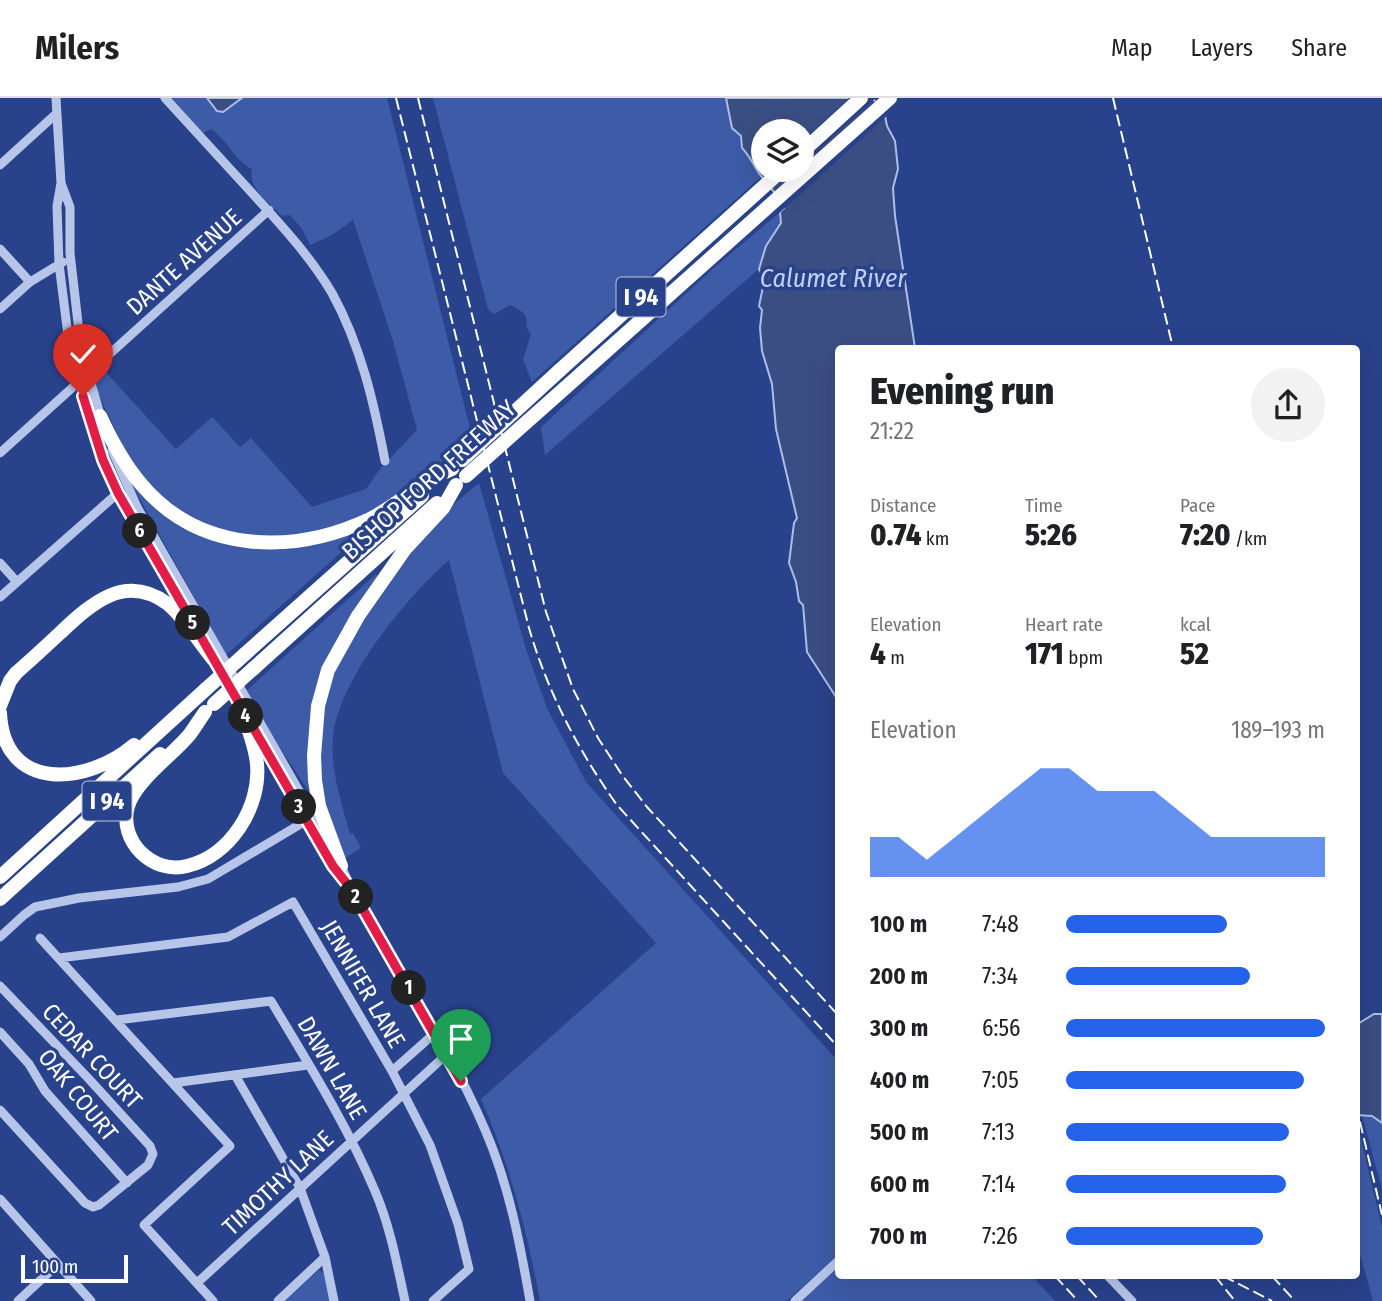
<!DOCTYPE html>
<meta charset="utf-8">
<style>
:root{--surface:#fff;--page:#f2f2f2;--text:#202124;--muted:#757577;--line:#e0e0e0;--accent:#2563eb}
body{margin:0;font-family:"Fira Sans Condensed",sans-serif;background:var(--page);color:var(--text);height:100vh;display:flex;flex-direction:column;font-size:26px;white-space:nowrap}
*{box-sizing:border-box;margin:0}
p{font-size:23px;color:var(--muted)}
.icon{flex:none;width:38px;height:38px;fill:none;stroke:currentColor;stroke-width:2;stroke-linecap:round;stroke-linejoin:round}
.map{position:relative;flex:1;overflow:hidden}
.details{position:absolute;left:835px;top:247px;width:525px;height:934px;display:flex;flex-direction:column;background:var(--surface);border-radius:7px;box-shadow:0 7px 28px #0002}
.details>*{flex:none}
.controls{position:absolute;left:751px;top:21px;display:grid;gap:14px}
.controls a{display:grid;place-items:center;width:63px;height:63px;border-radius:50%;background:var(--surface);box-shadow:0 7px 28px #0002;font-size:35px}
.scale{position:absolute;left:21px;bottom:18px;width:107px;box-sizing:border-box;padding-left:7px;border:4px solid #fff;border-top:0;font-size:19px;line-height:24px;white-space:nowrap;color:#fff;-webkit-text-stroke:5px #28428b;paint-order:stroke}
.pin{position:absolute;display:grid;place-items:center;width:60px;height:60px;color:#fff;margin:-72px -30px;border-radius:50% 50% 50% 0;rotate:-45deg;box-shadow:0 0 7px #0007}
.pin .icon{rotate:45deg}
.km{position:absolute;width:35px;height:35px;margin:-18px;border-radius:50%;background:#222;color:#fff;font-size:19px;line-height:35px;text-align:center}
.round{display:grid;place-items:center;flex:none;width:74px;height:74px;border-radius:37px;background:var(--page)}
.head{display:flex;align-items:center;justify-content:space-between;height:119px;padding:0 35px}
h1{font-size:38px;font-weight:800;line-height:52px}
.stats{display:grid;grid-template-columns:repeat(3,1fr);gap:10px;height:119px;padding:7px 35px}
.stats div{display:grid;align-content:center}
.stats b{font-size:30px;font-weight:800}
.stats small{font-size:19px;font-weight:400}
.stats p{font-size:19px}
.chart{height:196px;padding:14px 35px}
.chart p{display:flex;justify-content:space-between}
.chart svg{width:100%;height:126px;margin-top:7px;fill:var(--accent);opacity:.7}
ul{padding:0 35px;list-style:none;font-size:23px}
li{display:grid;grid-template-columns:112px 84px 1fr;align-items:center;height:52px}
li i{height:18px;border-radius:9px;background:var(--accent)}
header{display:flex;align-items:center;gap:42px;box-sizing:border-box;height:98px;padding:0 35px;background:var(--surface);border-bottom:2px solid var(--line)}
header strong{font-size:33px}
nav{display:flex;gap:38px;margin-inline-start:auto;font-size:24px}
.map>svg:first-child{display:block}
.green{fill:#3d5ba7}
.water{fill:#3b4e83;stroke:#abbeea;stroke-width:2;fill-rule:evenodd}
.pier{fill:#28428b}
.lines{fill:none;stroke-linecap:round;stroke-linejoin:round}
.minor{stroke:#b7c5e9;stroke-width:9}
.highway{stroke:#fff;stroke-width:14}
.rail{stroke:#fff;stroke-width:2;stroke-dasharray:12 5;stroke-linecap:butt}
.highway-bridge{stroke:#fff;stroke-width:14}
.route-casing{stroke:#fff;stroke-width:14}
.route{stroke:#e11d48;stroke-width:9}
.labels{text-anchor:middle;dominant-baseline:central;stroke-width:7;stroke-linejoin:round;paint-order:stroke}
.shield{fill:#28428b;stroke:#bec6dc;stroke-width:2}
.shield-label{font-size:23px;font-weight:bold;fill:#fff}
.street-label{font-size:24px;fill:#fff;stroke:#28428b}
.water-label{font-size:26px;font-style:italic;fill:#c3d0f0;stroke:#28428b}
</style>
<header>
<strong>Milers</strong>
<nav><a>Map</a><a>Layers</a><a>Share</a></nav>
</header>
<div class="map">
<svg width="1382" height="1203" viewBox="0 0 1382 1203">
<rect width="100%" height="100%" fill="#28428b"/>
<path class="green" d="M170 0H207L237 5 242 0H387L472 338 428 376 381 409 355 422 283 441 221 433 192 420 169 405 151 389 123 349 94 286 95 277 102 270 176 351 212 319 240 349 251 340 312 409 366 391 380 371 417 332 393 243 353 122 332 137 310 147 302 131 290 117 282 118C269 105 248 91 252 71 234 62 227 41 211 31L203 35Z
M433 0H726L732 30 741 38V47L751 59 762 78 532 284 523 262 531 236 526 229C529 214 521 214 510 207L494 216 488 211Z
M780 114 781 125 766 148 759 171 545 357 541 329 716 168Z
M126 376 159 410 255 450 363 429 365 433 226 557Z
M479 385 526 551 547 610 586 684 838 963V1157L787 1203H540C527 1133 510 1067 481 1001L656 845 503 675 449 462C406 500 338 582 333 640 330 672 342 706 350 736L353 735 361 750 347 759H343L322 696 319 638 327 595 336 570 347 547 395 471 447 412Z
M376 476 378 478 332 553 312 694 310 695 276 644 247 592Z
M1362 1018H1372L1382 1025V1091Z
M1356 1019 1382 1130V1203H1373L1356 1142Z
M838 1168V1178H1032L1055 1203H800Z
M319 1172 324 1175 330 1203H284Z"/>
<path class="water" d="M207 0H242L223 14 217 13Z
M726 0H872L884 12 887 28 895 43 898 71 893 90 895 118 915 250H838V602L807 554 803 507 799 503 796 484 789 465 794 425 797 420 776 331 772 286 762 253 760 230 762 212 759 208 764 184 759 171 766 148 781 125 780 114 784 110C778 97 770 89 761 78 754 69 751 59 742 50L741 38 732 30ZM763 33H802V72H763Z
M1374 916H1382V1025L1372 1018 1356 1017V927Z"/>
<path class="pier" d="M849 0H876L802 67V43Z
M878 1 884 5 889 16 778 116 777 113 802 71Z"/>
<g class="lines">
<path class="minor" d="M56 0 61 85 57 108 59 166 70 253 96 341 118 395 193 525
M165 0C194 32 223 63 252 95 281 127 310 158 332 195 361 248 374 305 385 363
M0 67 57 15
M61 85 70 109V155L81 251 102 323
M0 151 30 184
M0 211 30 184 63 164
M112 352 137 409 323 735
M0 355 269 112
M0 465 17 484
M0 499 118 395
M253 632 333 768 341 779
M340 766 352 792C397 870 451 951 486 1034 509 1088 520 1145 530 1203
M0 839 24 817 35 809 79 800 178 789 208 781 309 721
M40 840 230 1048 144 1127 213 1203
M59 860 228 839 293 804 392 973 430 1047 458 1126 469 1171 433 1203
M0 888 88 980 150 1048 153 1056 148 1067 99 1107 93 1109 85 1105 0 1012
M117 922 271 903C308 965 347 1027 375 1093 390 1128 397 1166 405 1203
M0 934 29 966 45 993 127 1085
M392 973 435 935
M235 977 300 1090 325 1159 334 1203
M173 985 308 967
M0 1101 91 1203
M1108 1178 1132 1203
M197 1185 447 956
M18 1203 58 1166
M278 1203 325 1159
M795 1203 838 1163"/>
<path class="highway" d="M802 54 861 0
M560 272 782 72
M565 290 890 0
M100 318C111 342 124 366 141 386 200 456 293 457 370 421 400 406 421 383 452 371
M245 556 422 398
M254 570 437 405
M0 608 10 583 16 575C31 562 45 549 60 535 91 506 125 474 168 506 184 519 199 544 213 561
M205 614C200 621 195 629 190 636 172 658 136 682 128 708 118 743 153 777 187 768 230 758 261 709 257 666 255 645 246 625 239 605
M0 615C4 695 87 687 134 647
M341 768 319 708 315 682 314 658 318 608 328 572 358 518 405 451 443 410 456 387
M0 779 206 591
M0 801 160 656"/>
<path class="rail" d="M396 0 529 530C548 595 578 652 617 707L838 949
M418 0 546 514 573 591 598 640 622 677 647 709 838 917
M1113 0 1173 250
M1356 1007 1382 1117
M1055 1178 1078 1203
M1077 1178 1100 1203
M1215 1178 1235 1203
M1223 1178 1272 1203
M1272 1178 1295 1203"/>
<path class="highway-bridge" d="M462 362 560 272
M466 378 565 290
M206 591 245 556
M214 606 254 570"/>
</g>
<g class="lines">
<g class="route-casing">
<path id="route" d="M83 298 103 362 118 395 333 768 352 792 461 983"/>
</g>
<use href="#route" class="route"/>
</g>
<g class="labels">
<g class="shield">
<rect x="616.5" y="179.5" width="49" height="39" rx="5"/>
<rect x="82.5" y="683.5" width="49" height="39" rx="5"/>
</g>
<g class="shield-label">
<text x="641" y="199">I 94</text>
<text x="107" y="703">I 94</text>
</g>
<g class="street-label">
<text transform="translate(184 164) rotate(-42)">DANTE AVENUE</text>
<text transform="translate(429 382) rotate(-42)">BISHOP FORD FREEWAY</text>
<text transform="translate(363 886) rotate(60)">JENNIFER LANE</text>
<text transform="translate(92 958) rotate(47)">CEDAR COURT</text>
<text transform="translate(332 970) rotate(60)">DAWN LANE</text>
<text transform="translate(78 997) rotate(51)">OAK COURT</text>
<text transform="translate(278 1085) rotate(-43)">TIMOTHY LANE</text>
</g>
<g class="water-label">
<text x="833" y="180">Calumet River</text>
</g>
</g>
</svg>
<div class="controls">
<a><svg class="icon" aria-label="layers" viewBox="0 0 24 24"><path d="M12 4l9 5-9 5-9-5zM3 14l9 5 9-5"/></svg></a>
</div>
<div class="scale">100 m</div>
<div class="pin" style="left:461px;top:983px;background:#1e9e55"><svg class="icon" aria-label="arrive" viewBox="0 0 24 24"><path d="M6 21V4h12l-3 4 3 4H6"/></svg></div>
<div class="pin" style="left:83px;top:298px;background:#d93025"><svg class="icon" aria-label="check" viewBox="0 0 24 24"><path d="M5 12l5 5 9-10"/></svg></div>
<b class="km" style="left:409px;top:890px">1</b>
<b class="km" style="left:356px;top:799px">2</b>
<b class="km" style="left:299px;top:709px">3</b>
<b class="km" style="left:246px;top:618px">4</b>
<b class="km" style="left:193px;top:525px">5</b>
<b class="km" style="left:140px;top:433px">6</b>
<section class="details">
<div class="head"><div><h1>Evening run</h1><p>21:22</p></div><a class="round"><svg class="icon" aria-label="share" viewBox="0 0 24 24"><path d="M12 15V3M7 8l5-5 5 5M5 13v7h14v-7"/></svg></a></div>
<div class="stats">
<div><p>Distance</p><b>0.74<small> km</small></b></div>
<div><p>Time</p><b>5:26</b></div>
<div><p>Pace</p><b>7:20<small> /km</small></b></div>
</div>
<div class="stats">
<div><p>Elevation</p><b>4<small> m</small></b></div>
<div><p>Heart rate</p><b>171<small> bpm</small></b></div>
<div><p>kcal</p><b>52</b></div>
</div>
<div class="chart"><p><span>Elevation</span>189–193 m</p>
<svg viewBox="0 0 160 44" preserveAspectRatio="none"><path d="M0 44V30L10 30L20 38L30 30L40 22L50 14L60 6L70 6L80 14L90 14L100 14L110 22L120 30L130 30L140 30L150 30L160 30V44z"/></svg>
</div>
<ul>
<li><b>100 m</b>7:48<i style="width:62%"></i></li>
<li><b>200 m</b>7:34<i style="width:71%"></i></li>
<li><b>300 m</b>6:56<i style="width:100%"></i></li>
<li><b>400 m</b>7:05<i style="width:92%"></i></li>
<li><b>500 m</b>7:13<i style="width:86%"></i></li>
<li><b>600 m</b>7:14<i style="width:85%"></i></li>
<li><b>700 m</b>7:26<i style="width:76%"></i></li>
</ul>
</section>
</div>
